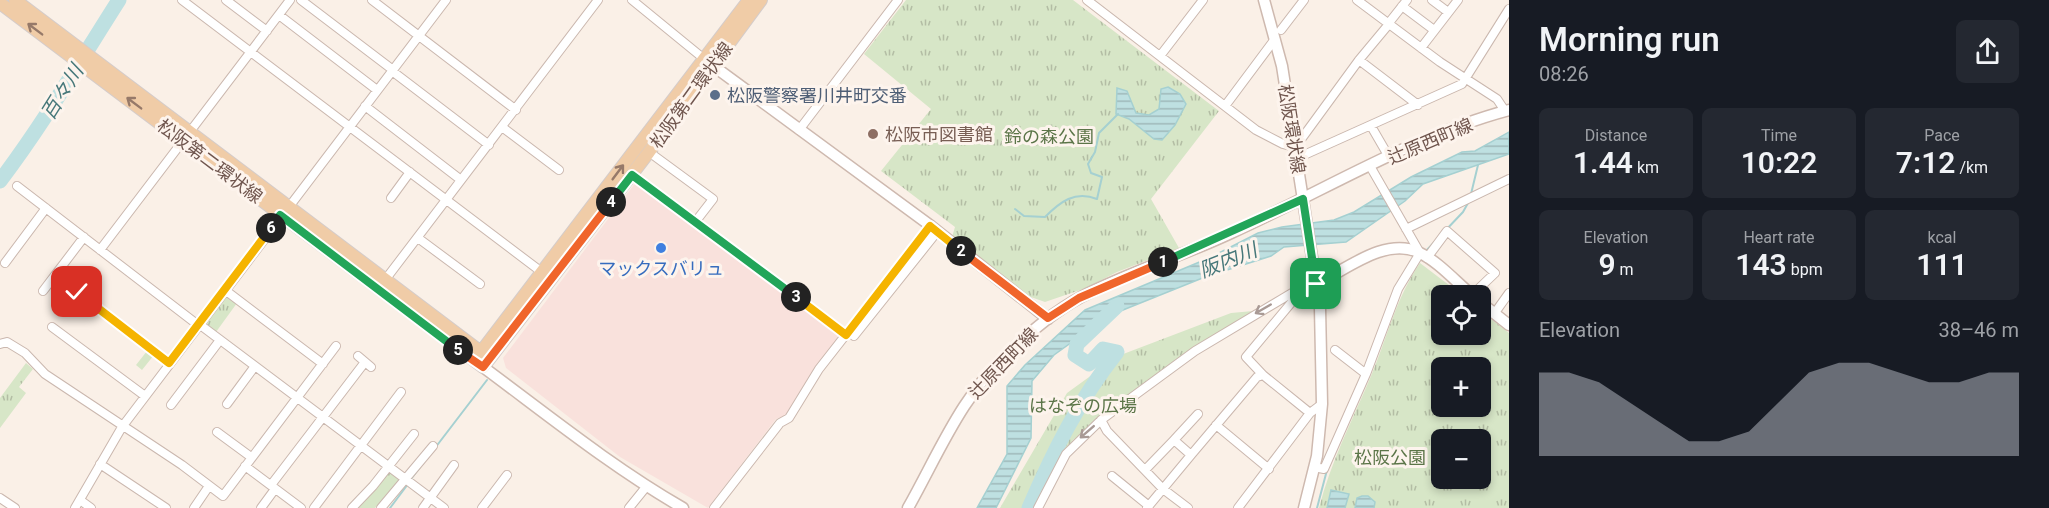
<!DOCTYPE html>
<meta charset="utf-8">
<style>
:root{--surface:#171b24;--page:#242831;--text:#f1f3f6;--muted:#9ea1a6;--accent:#8c9099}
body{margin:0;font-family:Roboto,"Noto Sans JP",sans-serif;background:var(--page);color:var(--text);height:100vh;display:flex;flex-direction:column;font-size:22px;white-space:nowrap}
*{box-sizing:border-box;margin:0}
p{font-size:20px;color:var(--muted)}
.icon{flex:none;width:33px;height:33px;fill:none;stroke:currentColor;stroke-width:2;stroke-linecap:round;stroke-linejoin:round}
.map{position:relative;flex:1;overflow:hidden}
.sheet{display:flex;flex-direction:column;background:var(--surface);width:540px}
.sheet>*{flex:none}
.buttons{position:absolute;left:1431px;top:285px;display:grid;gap:12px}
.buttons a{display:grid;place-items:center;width:60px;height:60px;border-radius:9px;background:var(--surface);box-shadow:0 3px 9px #0003;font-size:30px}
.pin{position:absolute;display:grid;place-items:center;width:51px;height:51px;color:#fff;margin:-26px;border-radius:12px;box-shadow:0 3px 9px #0006}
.km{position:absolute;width:30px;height:30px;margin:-15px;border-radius:50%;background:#222;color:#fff;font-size:16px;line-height:30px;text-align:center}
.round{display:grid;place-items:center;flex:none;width:63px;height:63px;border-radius:9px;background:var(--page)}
.summary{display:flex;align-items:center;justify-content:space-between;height:102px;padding:0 30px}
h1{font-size:33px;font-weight:600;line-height:45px}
.stats{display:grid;grid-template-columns:repeat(3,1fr);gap:9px;height:102px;padding:6px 30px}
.stats div{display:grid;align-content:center;border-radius:9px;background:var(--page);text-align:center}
.stats b{font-size:30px;font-weight:600}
.stats small{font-size:16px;font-weight:400}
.stats p{font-size:16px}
.chart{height:168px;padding:12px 30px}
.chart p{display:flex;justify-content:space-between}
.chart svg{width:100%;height:108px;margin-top:6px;fill:var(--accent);opacity:.7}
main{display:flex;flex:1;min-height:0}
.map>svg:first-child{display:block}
.commercial{fill:#f9e1dc}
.park{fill:url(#park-tufts);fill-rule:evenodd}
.water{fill:url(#water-rules);stroke:#a5d0d1;stroke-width:1.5}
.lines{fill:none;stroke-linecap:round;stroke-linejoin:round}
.stream{stroke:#a5d0d1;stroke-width:2}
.river{stroke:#bee0e1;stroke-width:15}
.street-casing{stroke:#cab7ae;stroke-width:10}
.secondary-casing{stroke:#ceb9af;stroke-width:13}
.primary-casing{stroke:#d4ccca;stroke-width:14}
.street{stroke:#fff;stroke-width:8}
.secondary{stroke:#fff;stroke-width:10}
.primary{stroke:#f0cca7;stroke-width:12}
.oneway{stroke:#967969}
.oneway2{stroke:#a99a95}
.split-1-casing{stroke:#fff;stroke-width:12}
.split-2-casing{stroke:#fff;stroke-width:12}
.split-3-casing{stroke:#fff;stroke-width:12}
.split-4-casing{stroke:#fff;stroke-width:12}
.split-5-casing{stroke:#fff;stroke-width:12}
.split-6-casing{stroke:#fff;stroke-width:12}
.split-7-casing{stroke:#fff;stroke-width:12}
.split-1{stroke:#22a559;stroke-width:8}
.split-2{stroke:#f0652b;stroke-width:8}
.split-3{stroke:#f5b400;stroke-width:8}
.split-4{stroke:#22a559;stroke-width:8}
.split-5{stroke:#f0652b;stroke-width:8}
.split-6{stroke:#22a559;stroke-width:8}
.split-7{stroke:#f5b400;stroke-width:8}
.service-dot{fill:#5c6f8a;stroke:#fdf4ed;stroke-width:2}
.education-dot{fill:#8d6e63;stroke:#fdf4ed;stroke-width:2}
.shop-dot{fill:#3f7fe0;stroke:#fdf4ed;stroke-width:2}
.labels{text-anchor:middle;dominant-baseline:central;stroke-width:6;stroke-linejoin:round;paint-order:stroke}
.street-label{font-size:18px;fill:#70564e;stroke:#fdf4ed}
.service-label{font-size:18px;fill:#4e5e75;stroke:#fdf4ed;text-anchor:start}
.education-label{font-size:18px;fill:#785e54;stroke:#fdf4ed;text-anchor:start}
.park-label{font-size:18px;fill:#5b7548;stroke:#fdf4ed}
.shop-label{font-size:18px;fill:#366cbe;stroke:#fdf4ed}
.water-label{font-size:20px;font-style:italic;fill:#47787a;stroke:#fdf4ed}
</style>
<main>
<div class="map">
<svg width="1509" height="508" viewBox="0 0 1509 508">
<defs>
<pattern id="park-tufts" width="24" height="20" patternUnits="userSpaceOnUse" patternTransform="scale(1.5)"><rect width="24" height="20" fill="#d7e6c7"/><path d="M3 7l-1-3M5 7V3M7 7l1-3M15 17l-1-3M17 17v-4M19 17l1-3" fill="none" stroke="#b3bda4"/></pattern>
<pattern id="water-rules" width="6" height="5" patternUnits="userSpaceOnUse" patternTransform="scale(1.5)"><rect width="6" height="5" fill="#bee0e1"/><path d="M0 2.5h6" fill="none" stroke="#9fb8b9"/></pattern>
</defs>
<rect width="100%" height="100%" fill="#faf0e7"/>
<path class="commercial" d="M636 182 838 333 837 340 793 405 785 416 776 419 708 508 620 457 506 368 503 358Z"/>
<path class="park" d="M906 0H1073L1219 111 1151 199 1179 248 1117 272 1086 288 1045 302 1028 296 952 237 955 227 881 171 931 109 864 54Z
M1420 263 1462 295 1442 296V334H1480L1481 311 1509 333V508H1319C1331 461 1352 421 1371 376 1387 338 1396 298 1420 263ZM1442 368H1480V406H1442ZM1442 440H1480V478H1442Z
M227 296 237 303 216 332 205 324Z
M1253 311 1195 348 1073 440 1046 483 1036 508H1000L1067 393 1118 356 1231 313Z
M147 351 154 355 142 370 136 365Z
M26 363 33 369 19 387 26 393 0 428V398Z
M388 470 401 479 375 508H355Z"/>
<path class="water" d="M1168 87 1180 94 1186 104 1175 125 1162 140 1154 139 1129 119 1116 114 1117 88 1127 91 1136 113 1149 115 1159 109 1161 89Z
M1509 132V154L1423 184 1405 201 1346 242 1284 247 1271 256 1205 277 1118 312 1093 327 1054 355 1032 381 1031 438 996 508H977L1007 454V386L1025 365 1085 310 1209 258 1258 233 1282 227 1334 220 1354 212 1411 177 1462 152 1475 151Z
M1331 490 1349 494 1345 508H1327Z
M1362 496H1368L1375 502 1374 508H1355L1357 498Z"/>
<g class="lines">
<path class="stream" d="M1471 194 1478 165
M1015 209 1024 216 1045 217C1060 202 1075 190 1097 199L1102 177 1091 173 1088 164 1095 152 1099 133 1118 114
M1425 252 1463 212 1468 203
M435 448 487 380
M411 479 424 462
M390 508 408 484
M1317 508 1327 470"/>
<path class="river" d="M0 181C44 123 80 61 119 0
M1029 508C1053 452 1079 400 1117 352L1103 349 1089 364 1075 355 1077 344 1117 306"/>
<g class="street-casing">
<path id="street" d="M182 0 543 273
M226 0 267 31
M301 0 393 70
M372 0 516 110
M632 0 703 58
M1087 0 1256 130 1283 144 1294 147
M1357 0 1440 62 1497 99 1505 111
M1432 0 1448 12
M1402 6 1434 30
M279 15 377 90
M1388 24 1407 0
M1281 30 1304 0
M1421 48 1458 0
M1160 56 1203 0
M1359 60 1418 105
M392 71 489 145
M365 106 461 180
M1225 106 1275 39
M1371 126 1389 157
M502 127 559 170
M799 130 898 0
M1302 138 1359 60 1389 24
M649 152 713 199 696 221
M1304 155 1462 84 1509 9
M632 175 846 335
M17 186 198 325
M391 198 410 172
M1406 229 1509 179
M418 238 480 284
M100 250 290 0
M1427 258 1447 231 1495 273 1472 295
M5 263 46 208
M385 280 598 0
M225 290 323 364
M43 291 84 237
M77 292 169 363
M1494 314 1509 293
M199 324 444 508
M52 327 145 396
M854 336 937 232
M0 344 7 342 25 353 45 374 182 465 223 496 336 346
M1335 350 1366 374
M358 356 371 367
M1263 375 1310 413
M227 404 255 366
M171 405 220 340
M1101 420 1107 431 1163 489 1188 508
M1216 425 1269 469
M217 432 251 457
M1174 440 1198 414
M1191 455 1257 377 1263 375 1246 357 1306 285
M100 464 166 508
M245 466 301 508
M1314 467 1324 469 1366 374 1398 289 1420 253 1370 166
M1145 470 1174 440 1191 455 1147 508
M1112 476 1149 506
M271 485 365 362
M0 498 15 508
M80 500 91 508
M75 508 122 427 446 0
M194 508 209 486
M261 508 275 489
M314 508 401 392
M352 508 373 486 414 434
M381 508 433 446
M423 508 454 465
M482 508 507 475
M629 508 646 487
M714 508 780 423 789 418 819 369 931 226
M1038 508 1066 454 1101 420 1195 351 1302 287 1316 284
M1238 508 1310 413 1322 404"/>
</g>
<g class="secondary-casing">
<path id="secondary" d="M1264 0 1282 66 1320 308 1322 404 1317 456 1304 508
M708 62 931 226 1048 319
M1316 284C1346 270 1384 237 1418 252 1438 261 1456 282 1473 296
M1480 302 1509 325
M482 360 483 367C549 416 612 467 683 508
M908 508C941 449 961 396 1012 349 1033 330 1055 311 1081 297 1129 272 1182 256 1231 233 1320 193 1414 135 1509 110"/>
</g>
<g class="primary-casing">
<path id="primary" d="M15 0 481 352 749 0
M0 3 483 367 649 152 761 0"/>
</g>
<use href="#street" class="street"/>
<use href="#secondary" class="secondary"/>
<use href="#primary" class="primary"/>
</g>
<defs><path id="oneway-shaft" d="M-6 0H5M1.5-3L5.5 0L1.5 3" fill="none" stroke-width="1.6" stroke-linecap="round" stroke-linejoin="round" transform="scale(1.5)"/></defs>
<g class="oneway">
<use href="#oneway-shaft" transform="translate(35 29) rotate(-143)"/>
<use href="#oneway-shaft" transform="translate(134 103) rotate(-143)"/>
<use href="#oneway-shaft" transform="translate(618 172) rotate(-53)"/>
</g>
<g class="oneway2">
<use href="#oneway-shaft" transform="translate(1263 309) rotate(150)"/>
<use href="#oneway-shaft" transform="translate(1087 432) rotate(139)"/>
</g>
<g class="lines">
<g class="split-1-casing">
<path id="split-1" d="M1163 262 1303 199 1316 284"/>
</g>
<g class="split-2-casing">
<path id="split-2" d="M961 251 1048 318 1079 298 1163 262"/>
</g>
<g class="split-3-casing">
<path id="split-3" d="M796 297 846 335 930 226 961 251"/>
</g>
<g class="split-4-casing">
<path id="split-4" d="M611 202 632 175 796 297"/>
</g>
<g class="split-5-casing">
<path id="split-5" d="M458 350 483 367 611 202"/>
</g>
<g class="split-6-casing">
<path id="split-6" d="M271 228 280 215 458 350"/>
</g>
<g class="split-7-casing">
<path id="split-7" d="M77 292 169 363 271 228"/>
</g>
<use href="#split-1" class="split-1"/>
<use href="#split-2" class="split-2"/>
<use href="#split-3" class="split-3"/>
<use href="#split-4" class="split-4"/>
<use href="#split-5" class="split-5"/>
<use href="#split-6" class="split-6"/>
<use href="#split-7" class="split-7"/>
</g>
<circle class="service-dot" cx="715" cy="95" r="6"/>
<circle class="education-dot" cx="873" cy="134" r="6"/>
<circle class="shop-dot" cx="661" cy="248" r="6"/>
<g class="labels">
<g class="street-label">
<text transform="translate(691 95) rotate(-54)">松阪第二環状線</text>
<text transform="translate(1292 129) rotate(81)">松阪環状線</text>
<text transform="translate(1430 141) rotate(-23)">辻原西町線</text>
<text transform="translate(210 161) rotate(37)">松阪第二環状線</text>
<text transform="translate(1003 363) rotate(-46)">辻原西町線</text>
</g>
<g class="service-label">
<text x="727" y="95">松阪警察署川井町交番</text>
</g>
<g class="education-label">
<text x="885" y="134">松阪市図書館</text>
</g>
<g class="park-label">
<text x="1049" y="136">鈴の森公園</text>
<text x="1083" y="405">はなぞの広場</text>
<text x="1390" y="457">松阪公園</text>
</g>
<g class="shop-label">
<text x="661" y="268">マックスバリュ</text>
</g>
<g class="water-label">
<text transform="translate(62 92) rotate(-58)">百々川</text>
<text transform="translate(1228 260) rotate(-22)">阪内川</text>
</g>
</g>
</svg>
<div class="buttons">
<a><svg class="icon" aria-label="locate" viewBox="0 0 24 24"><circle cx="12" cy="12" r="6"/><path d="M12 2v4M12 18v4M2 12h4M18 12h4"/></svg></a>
<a>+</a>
<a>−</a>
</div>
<div class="pin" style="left:1316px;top:284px;background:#1e9e55"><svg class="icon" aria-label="arrive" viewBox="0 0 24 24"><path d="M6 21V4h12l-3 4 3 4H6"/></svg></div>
<div class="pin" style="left:77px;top:292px;background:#d93025"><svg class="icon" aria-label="check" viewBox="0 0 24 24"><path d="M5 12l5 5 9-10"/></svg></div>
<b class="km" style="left:1163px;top:262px">1</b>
<b class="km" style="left:961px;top:251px">2</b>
<b class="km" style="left:796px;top:297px">3</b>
<b class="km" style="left:611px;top:202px">4</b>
<b class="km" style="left:458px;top:350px">5</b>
<b class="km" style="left:271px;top:228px">6</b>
</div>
<section class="sheet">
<div class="summary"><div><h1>Morning run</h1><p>08:26</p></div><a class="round"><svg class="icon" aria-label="share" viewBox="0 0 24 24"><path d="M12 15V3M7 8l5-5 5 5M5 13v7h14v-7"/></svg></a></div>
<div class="stats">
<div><p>Distance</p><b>1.44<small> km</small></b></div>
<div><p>Time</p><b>10:22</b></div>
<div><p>Pace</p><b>7:12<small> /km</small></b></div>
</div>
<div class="stats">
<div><p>Elevation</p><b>9<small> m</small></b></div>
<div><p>Heart rate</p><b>143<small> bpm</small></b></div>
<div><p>kcal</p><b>111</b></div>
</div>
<div class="chart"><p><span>Elevation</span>38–46 m</p>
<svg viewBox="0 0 160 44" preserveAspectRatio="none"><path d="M0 44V10L10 10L20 14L30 22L40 30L50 38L60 38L70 34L80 22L90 10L100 6L110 6L120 10L130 14L140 14L150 10L160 10V44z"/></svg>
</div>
</section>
</main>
